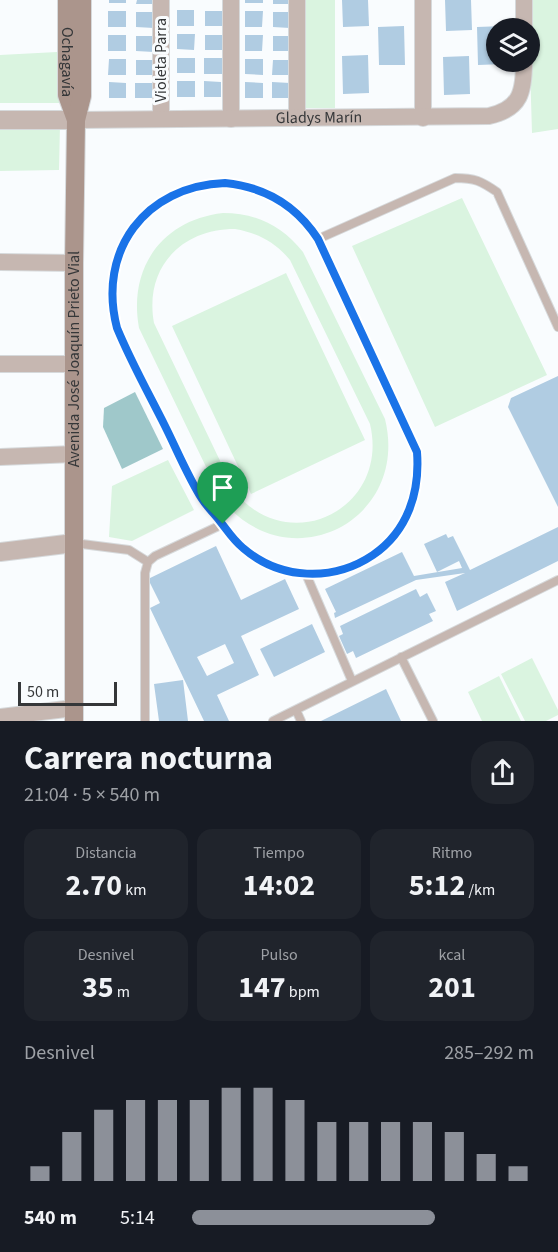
<!DOCTYPE html>
<html lang="es">
<meta charset="utf-8">
<style>
:root{--surface:#171b24;--page:#20242c;--text:#f1f3f6;--muted:#9ea1a6;--accent:#8c9099}
body{margin:0;font-family:"Source Sans 3",sans-serif;background:var(--page);color:var(--text);height:100vh;display:flex;flex-direction:column;font-size:22px;white-space:nowrap}
*{box-sizing:border-box;margin:0}
p{font-size:20px;color:var(--muted)}
.icon{flex:none;width:33px;height:33px;fill:none;stroke:currentColor;stroke-width:2;stroke-linecap:round;stroke-linejoin:round}
.map{position:relative;height:721px;overflow:hidden}
.panel{display:flex;flex-direction:column;background:var(--surface);flex:1}
.panel>*{flex:none}
.fabs{position:absolute;left:486px;top:18px;display:grid;gap:12px}
.fabs a{display:grid;place-items:center;width:54px;height:54px;border-radius:50%;background:var(--surface);box-shadow:0 2px 4px #0004;font-size:30px}
.scale{position:absolute;left:18px;bottom:15px;width:99px;box-sizing:border-box;padding-left:6px;border:3px solid #353739;border-top:0;font-size:16px;line-height:21px;white-space:nowrap;color:#353739;-webkit-text-stroke:4px #f9fcfe;paint-order:stroke}
.pin{position:absolute;display:grid;place-items:center;width:51px;height:51px;color:#fff;margin:-62px -26px;border-radius:50% 50% 50% 0;rotate:-45deg;box-shadow:0 0 6px #0007}
.pin .icon{rotate:45deg}
.round{display:grid;place-items:center;flex:none;width:63px;height:63px;border-radius:24px;background:var(--page)}
.head{display:flex;align-items:center;justify-content:space-between;height:102px;padding:0 24px}
h1{font-size:33px;font-weight:700;line-height:45px}
.metrics{display:grid;grid-template-columns:repeat(3,1fr);gap:9px;height:102px;padding:6px 24px}
.metrics div{display:grid;align-content:center;border-radius:15px;background:var(--page);text-align:center}
.metrics b{font-size:30px;font-weight:700}
.metrics small{font-size:16px;font-weight:400}
.metrics p{font-size:16px}
.chart{height:168px;padding:12px 24px}
.chart p{display:flex;justify-content:space-between}
.chart svg{width:100%;height:108px;margin-top:6px;stroke:var(--accent);stroke-width:6}
ul{padding:0 24px;list-style:none;font-size:20px}
li{display:grid;grid-template-columns:96px 72px 1fr;align-items:center;height:45px}
li i{height:15px;border-radius:8px;background:var(--accent)}
.map>svg:first-child{display:block}
.green{fill:#daf4e0;fill-rule:evenodd}
.water{fill:#9fc8ca}
.building{fill:#b0cce2;fill-rule:evenodd}
.lines{fill:none;stroke-linecap:round;stroke-linejoin:round}
.service-casing{stroke:#d6d9db;stroke-width:10}
.minor-casing{stroke:#d6d9db;stroke-width:18}
.tertiary-casing{stroke:#d6d9db;stroke-width:20}
.secondary-casing{stroke:#d6d9db;stroke-width:20}
.service{stroke:#c6b7b1;stroke-width:8}
.minor{stroke:#c6b7b1;stroke-width:16}
.tertiary{stroke:#c6b7b1;stroke-width:18}
.secondary{stroke:#ab958c;stroke-width:18}
.route-casing{stroke:#fff;stroke-width:12}
.route{stroke:#1a73e8;stroke-width:8}
.labels{text-anchor:middle;dominant-baseline:central;stroke-width:6;stroke-linejoin:round;paint-order:stroke}
.street-label{font-size:16px;fill:#353739;stroke:#f9fcfe}
</style>
<div class="map">
<svg width="558" height="721" viewBox="0 0 558 721">
<rect width="100%" height="100%" fill="#f9fcfe"/>
<path class="green" d="M303 0H335V108H303Z
M528 0H558V129L532 133Z
M57 52 59 103H0V55Z
M0 125H60L59 170 0 171Z
M462 198 547 375 435 427 352 246Z
M223 213C257 213 282 226 303 252L385 419C410 521 289 582 222 500L139 328C128 268 162 220 223 213ZM235 229C258 233 275 242 290 260L370 424C390 508 290 559 235 492L154 323C144 268 181 229 235 229Z
M286 273 365 440 251 494 172 326Z
M168 460 194 510 132 541 109 537 112 486Z
M532 658 558 710V715L546 721H525L501 674Z
M499 676 521 721H482L468 692Z"/>
<path class="water" d="M135 392 163 449 122 469 103 427 104 408Z"/>
<path class="building" d="M109 0H126V3H109Z
M137 0H154V4H136Z
M245 0H263V3H245Z
M273 0H291V4H273Z
M342 0H368L369 26 343 27Z
M445 0H471L472 30 446 31Z
M177 10H194V26H177Z
M108 11H126V27H108Z
M205 11H222V26H205Z
M245 11H263L262 27H245Z
M136 12H154V28L136 27Z
M273 12H291L290 28 273 27Z
M404 26 405 65H379L378 27Z
M504 26V28H496V62H504V64L478 65 477 27Z
M177 34H195L194 50 177 49Z
M108 35H126V51H108Z
M205 35H222V50H205Z
M245 35H263L262 51H245Z
M136 36H154V52L136 51Z
M273 36H290V51H273Z
M368 55 369 93 343 94 342 56Z
M469 56 470 94 444 95 443 57Z
M177 58H195V73H177Z
M204 58H222V74H204Z
M109 59H126V75H108Z
M245 59H263V75L245 74Z
M136 60H154L153 75H136Z
M273 60H290V75H272Z
M177 81H195V97H177Z
M204 81 221 82V97H204Z
M109 82 126 83V98H109Z
M245 82 263 83V98H245Z
M272 82 290 83 289 98H272Z
M135 83H153V98H135Z
M558 376V507L508 407 511 398Z
M558 527V561L457 611 445 582 465 573 416 580 335 618 334 613 336 612 325 589 402 552 414 576 462 568 459 561 437 572 424 544 446 534 448 538 453 536 470 570Z
M216 546 241 600 285 579 299 609 241 636 259 675 217 695 229 721H204L150 608 160 603 148 579ZM225 644 234 663 207 676 197 657Z
M416 589 420 597 427 593 436 611 429 614 433 621 356 658 353 651 347 654 339 636 343 634 340 626Z
M312 624 325 652 274 677 260 649Z
M183 680 188 721H159L154 684Z
M386 689 401 721H321Z"/>
<g class="lines">
<g class="service-casing">
<path id="service" d="M225 183C266 187 296 205 318 239L417 452C420 492 408 531 373 555 333 582 280 580 243 548 234 540 227 530 219 520 214 513 207 507 202 499 188 477 177 450 165 426 149 394 131 362 117 329 97 251 145 186 225 183Z
M318 239 455 178C475 178 481 181 497 192L558 327
M74 543 129 550 148 562
M306 574 352 681
M401 657 433 721
M296 710 301 721
M145 721V573L148 562 155 556 223 524
M273 721 558 580"/>
</g>
<g class="minor-casing">
<g id="minor">
<path d="M524 0V28"/>
<path d="M297 118V0"/>
<path d="M423 118V0"/>
<path d="M161 119V0"/>
<path d="M231 119V0"/>
<path id="s1" d="M76 120 489 116C521 109 524 91 524 62"/>
<path d="M0 262 74 263"/>
<path d="M0 364H74"/>
<path d="M0 457 74 454"/>
<path d="M0 717 74 708"/>
</g>
</g>
<g class="tertiary-casing">
<path id="tertiary" d="M0 120H76
M0 552 74 543"/>
</g>
<g class="secondary-casing">
<g id="secondary">
<path id="s2" d="M67 0V95L76 120"/>
<path id="s3" d="M74 721V263L76 120 82 96V0"/>
</g>
</g>
<use href="#service" class="service"/>
<use href="#minor" class="minor"/>
<use href="#tertiary" class="tertiary"/>
<use href="#secondary" class="secondary"/>
</g>
<g class="lines">
<g class="route-casing">
<path id="route" d="M225 183C265 187 296 205 318 239L417 452C420 492 408 531 373 555 333 582 280 580 243 548 233 540 227 530 219 520 214 513 207 507 202 499 188 477 177 450 165 426 149 394 131 362 117 328 97 251 145 186 225 183Z"/>
</g>
<use href="#route" class="route"/>
</g>
<g class="labels">
<g class="street-label">
<text transform="translate(161 60) rotate(-90)">Violeta Parra</text>
<text stroke="none"><textPath href="#s2" startOffset="62">Ochagavía</textPath></text>
<text stroke="none"><textPath href="#s1" startOffset="243">Gladys Marín</textPath></text>
<text stroke="none"><textPath href="#s3" startOffset="362">Avenida José Joaquín Prieto Vial</textPath></text>
</g>
</g>
</svg>
<div class="fabs">
<a><svg class="icon" aria-label="layers" viewBox="0 0 24 24"><path d="M12 4l9 5-9 5-9-5zM3 14l9 5 9-5"/></svg></a>
</div>
<div class="scale">50 m</div>
<div class="pin" style="left:223px;top:524px;background:#1e9e55"><svg class="icon" aria-label="arrive" viewBox="0 0 24 24"><path d="M6 21V4h12l-3 4 3 4H6"/></svg></div>
</div>
<section class="panel">
<div class="head"><div><h1>Carrera nocturna</h1><p>21:04 · 5 × 540 m</p></div><a class="round"><svg class="icon" aria-label="share" viewBox="0 0 24 24"><path d="M12 15V3M7 8l5-5 5 5M5 13v7h14v-7"/></svg></a></div>
<div class="metrics">
<div><p>Distancia</p><b>2.70<small> km</small></b></div>
<div><p>Tiempo</p><b>14:02</b></div>
<div><p>Ritmo</p><b>5:12<small> /km</small></b></div>
</div>
<div class="metrics">
<div><p>Desnivel</p><b>35<small> m</small></b></div>
<div><p>Pulso</p><b>147<small> bpm</small></b></div>
<div><p>kcal</p><b>201</b></div>
</div>
<div class="chart"><p><span>Desnivel</span>285–292 m</p>
<svg viewBox="0 0 160 44" preserveAspectRatio="none"><path d="M5 44V38M15 44V24M25 44V15M35 44V11M45 44V11M55 44V11M65 44V6M75 44V6M85 44V11M95 44V20M105 44V20M115 44V20M125 44V20M135 44V24M145 44V33M155 44V38"/></svg>
</div>
<ul>
<li><b>540 m</b>5:14<i style="width:71%"></i></li>
</ul>
</section>
